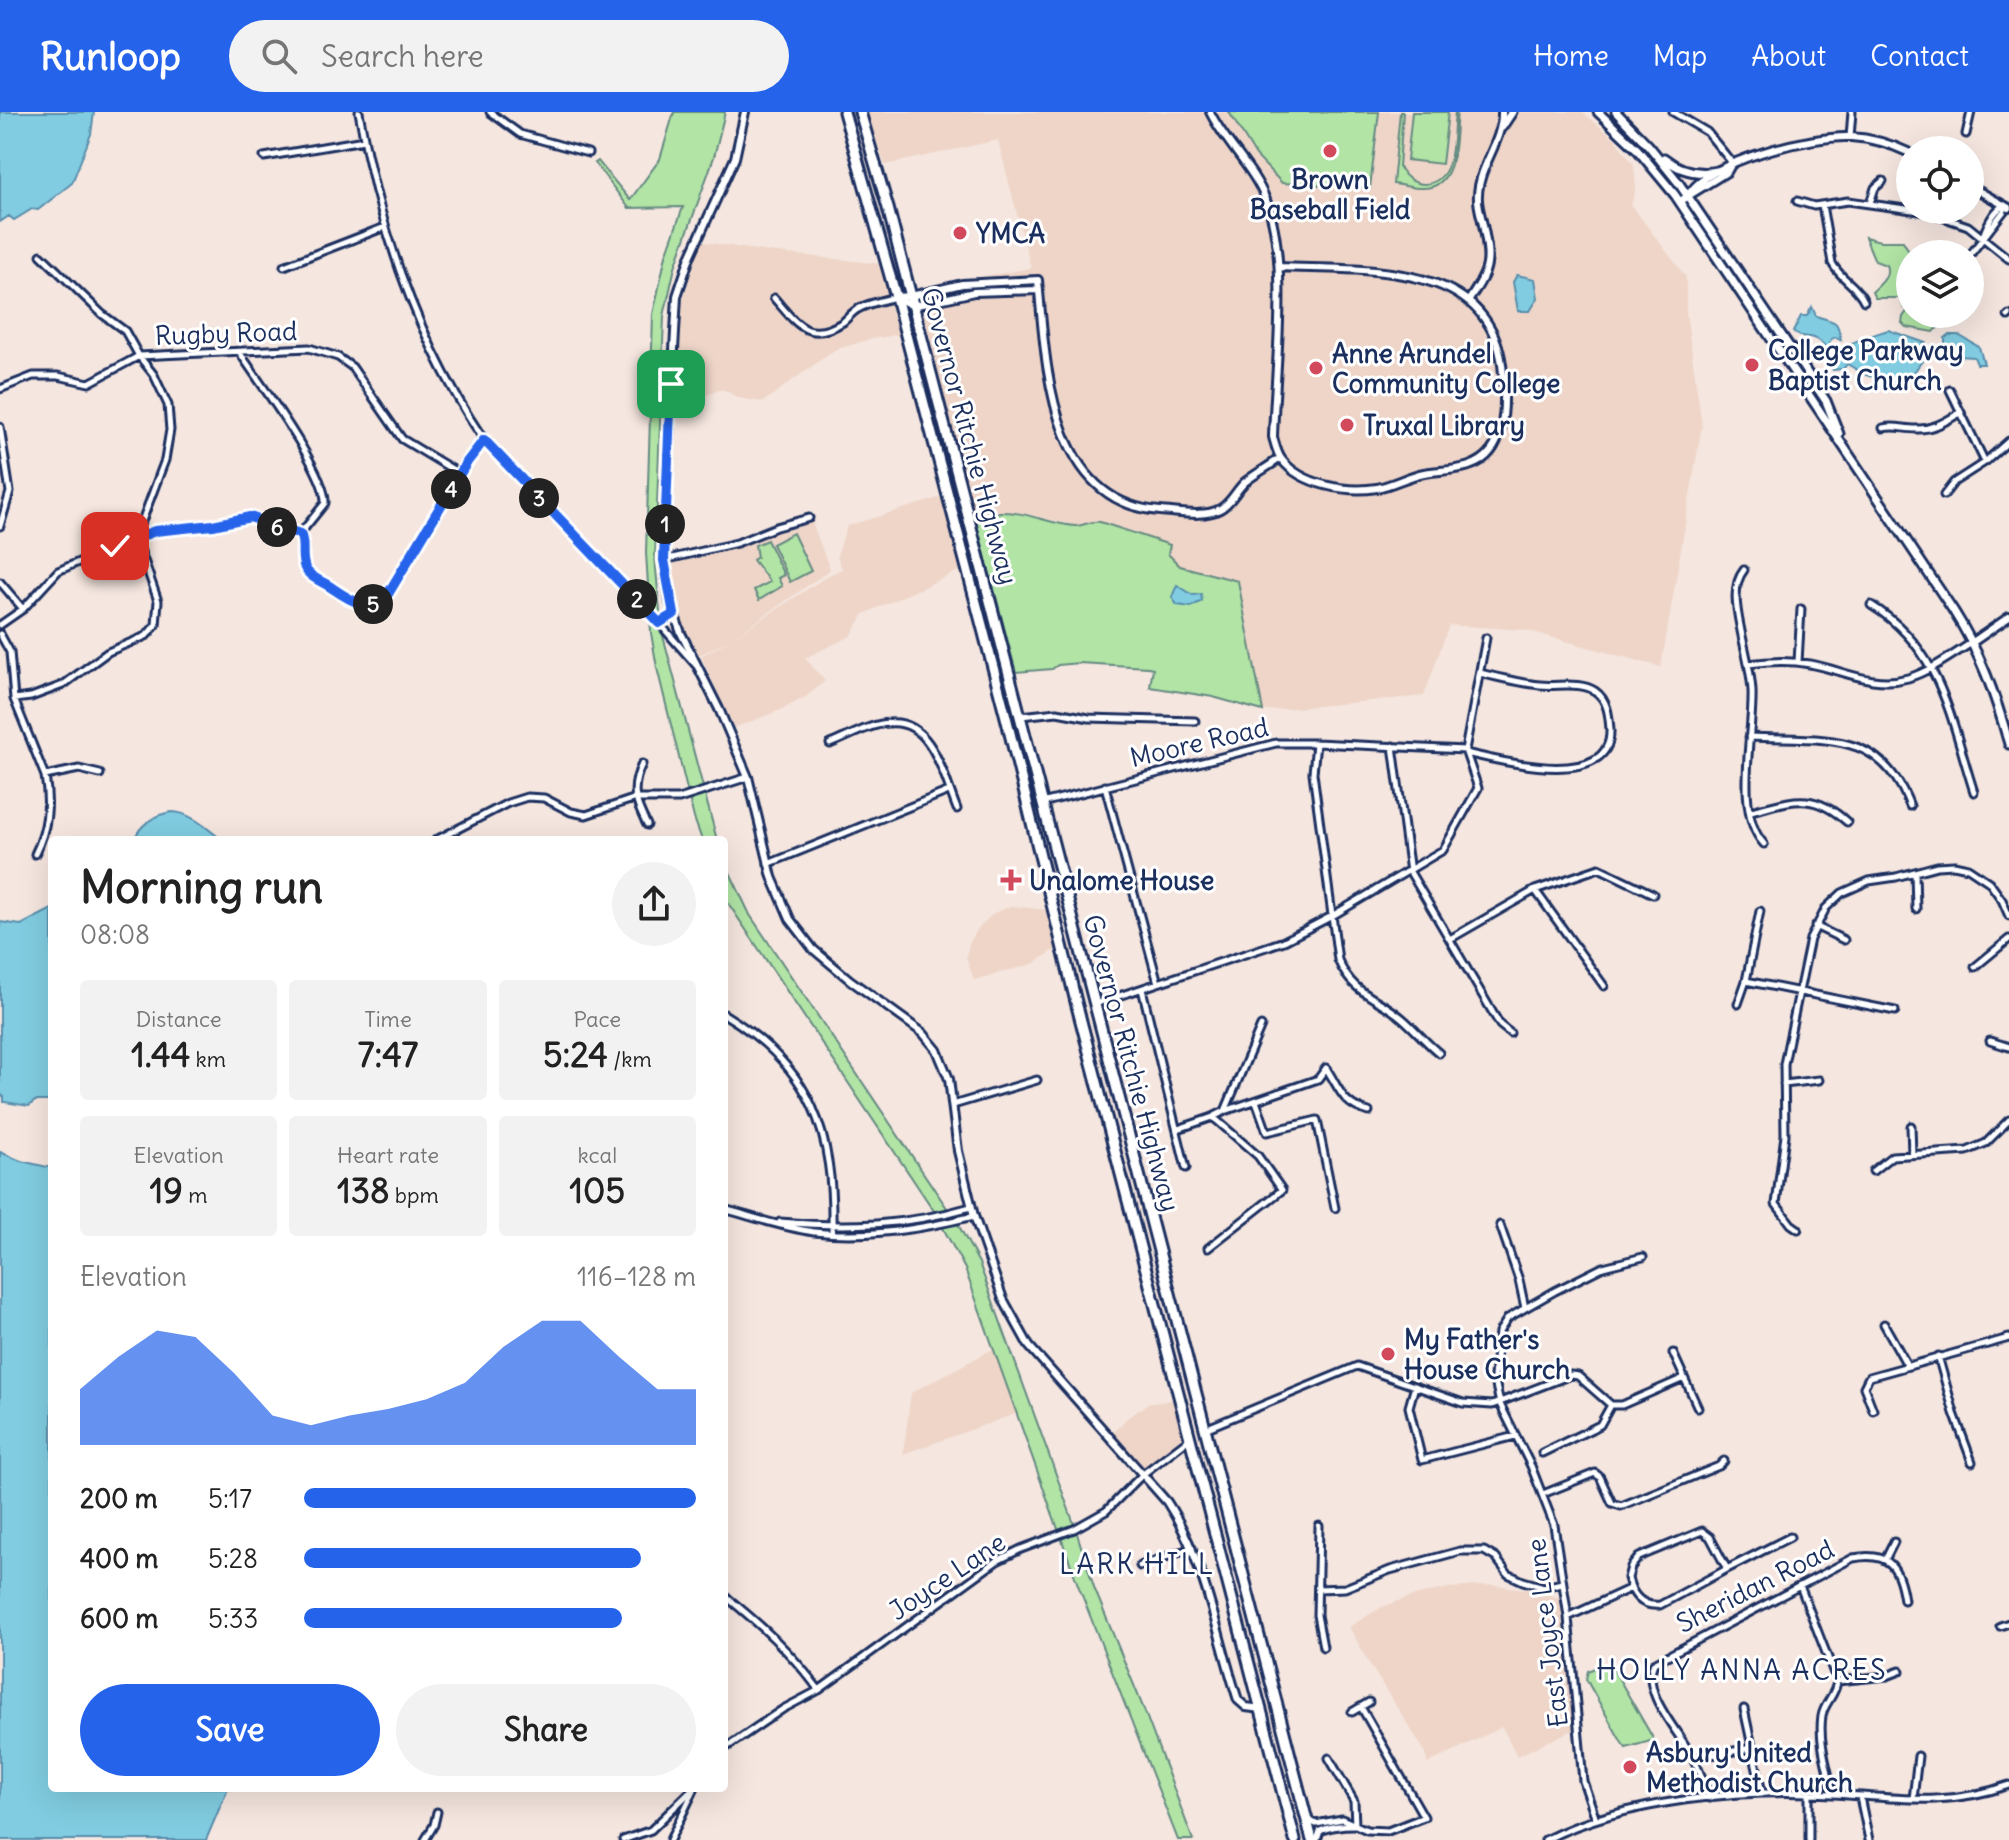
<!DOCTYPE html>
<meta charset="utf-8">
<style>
:root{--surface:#fff;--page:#f2f2f2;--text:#222;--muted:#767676;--accent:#2563eb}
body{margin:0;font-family:Delius,sans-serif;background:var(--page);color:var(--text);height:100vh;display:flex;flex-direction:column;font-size:30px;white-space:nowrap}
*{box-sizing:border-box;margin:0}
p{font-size:26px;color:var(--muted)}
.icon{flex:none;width:44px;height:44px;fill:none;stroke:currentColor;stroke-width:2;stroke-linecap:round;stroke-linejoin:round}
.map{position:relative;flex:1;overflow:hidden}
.drawer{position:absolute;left:48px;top:724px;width:680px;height:956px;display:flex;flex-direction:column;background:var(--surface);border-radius:8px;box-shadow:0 8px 32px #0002}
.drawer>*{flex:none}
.buttons{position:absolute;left:1896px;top:24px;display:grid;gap:16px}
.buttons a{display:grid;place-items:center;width:88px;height:88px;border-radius:50%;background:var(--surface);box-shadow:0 8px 32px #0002;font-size:40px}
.pin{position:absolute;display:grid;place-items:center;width:68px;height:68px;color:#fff;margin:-34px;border-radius:16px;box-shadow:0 4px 12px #0006}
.km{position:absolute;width:40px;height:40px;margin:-20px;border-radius:50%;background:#222;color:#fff;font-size:22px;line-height:40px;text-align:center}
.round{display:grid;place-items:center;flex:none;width:84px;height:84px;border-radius:42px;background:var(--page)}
.head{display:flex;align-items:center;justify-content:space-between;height:136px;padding:0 32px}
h1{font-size:44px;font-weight:800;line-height:60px}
.stats{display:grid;grid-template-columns:repeat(3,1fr);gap:12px;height:136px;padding:8px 32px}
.stats div{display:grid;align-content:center;border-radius:8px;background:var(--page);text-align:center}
.stats b{font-size:34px;font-weight:800}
.stats small{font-size:22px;font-weight:400}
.stats p{font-size:22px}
.chart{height:224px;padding:16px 32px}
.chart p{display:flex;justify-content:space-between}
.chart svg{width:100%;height:144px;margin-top:8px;fill:var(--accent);opacity:.7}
.cta{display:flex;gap:16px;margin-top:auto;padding:16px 32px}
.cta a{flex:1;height:92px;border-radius:48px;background:var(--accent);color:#fff;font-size:32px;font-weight:800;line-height:92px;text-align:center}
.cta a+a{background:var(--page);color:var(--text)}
ul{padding:0 32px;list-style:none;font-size:26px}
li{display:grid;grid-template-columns:128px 96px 1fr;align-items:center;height:60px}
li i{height:20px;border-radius:10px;background:var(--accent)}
header{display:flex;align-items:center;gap:48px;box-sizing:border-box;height:112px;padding:0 40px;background:var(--accent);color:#fff}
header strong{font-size:38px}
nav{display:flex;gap:44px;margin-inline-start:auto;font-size:28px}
.search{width:560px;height:72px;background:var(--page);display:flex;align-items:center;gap:20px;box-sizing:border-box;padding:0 28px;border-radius:44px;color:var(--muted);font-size:30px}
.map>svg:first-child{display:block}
.built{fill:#eed5c8}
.green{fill:#b1e4a5;stroke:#668a82;stroke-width:2}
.water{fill:#81cce0;stroke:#588dac;stroke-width:2}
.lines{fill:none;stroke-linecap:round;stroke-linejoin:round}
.minor-casing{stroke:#1b2f5e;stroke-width:11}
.tertiary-casing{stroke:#1b2f5e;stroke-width:12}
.secondary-casing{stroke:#1b2f5e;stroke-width:13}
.trunk-casing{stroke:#1b2f5e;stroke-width:15}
.minor{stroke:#fff;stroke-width:5}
.tertiary{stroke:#fff;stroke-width:6}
.secondary{stroke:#fff;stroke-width:7}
.trunk{stroke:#fff;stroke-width:9}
.route-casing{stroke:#fff;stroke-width:16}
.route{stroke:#2563eb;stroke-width:10}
.poi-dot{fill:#d1495b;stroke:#fff;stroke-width:3}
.labels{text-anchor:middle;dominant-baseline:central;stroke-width:6;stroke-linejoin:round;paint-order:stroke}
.poi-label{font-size:26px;font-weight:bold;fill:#1b2f5e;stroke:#fff;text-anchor:start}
.street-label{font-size:26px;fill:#1b2f5e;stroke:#fff}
.neighbourhood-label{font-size:28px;letter-spacing:2px;fill:#1b2f5e;stroke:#fff}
</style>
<header>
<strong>Runloop</strong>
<div class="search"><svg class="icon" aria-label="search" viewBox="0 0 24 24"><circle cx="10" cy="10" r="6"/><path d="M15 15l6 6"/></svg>Search here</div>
<nav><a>Home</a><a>Map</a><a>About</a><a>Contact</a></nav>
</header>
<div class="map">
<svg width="2009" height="1728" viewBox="0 0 2009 1728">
<rect width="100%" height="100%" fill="#f5e6df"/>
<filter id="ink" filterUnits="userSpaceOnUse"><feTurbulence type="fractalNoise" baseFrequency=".0125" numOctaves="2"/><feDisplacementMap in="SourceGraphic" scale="16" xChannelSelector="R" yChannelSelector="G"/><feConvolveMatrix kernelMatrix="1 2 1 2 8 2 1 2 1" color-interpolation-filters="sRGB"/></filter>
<g filter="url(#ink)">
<path class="built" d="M866 0H1582L1614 26 1634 53 1636 77 1631 93 1686 165V200L1702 313 1661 555 1525 518 1449 513 1424 584 1263 599 1237 469 1180 454 1168 442 1169 432 1100 410 1094 409 1078 414 1017 400H1000L975 406 917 176 1031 156 998 28 885 53Z
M698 129 769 140 882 152 902 222 871 227 834 238 763 290 739 286 722 277 698 286 671 281 675 199Z
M942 385 963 457 864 502 851 524 805 546 825 569 807 584 783 597 734 616 701 544 730 528 693 546 674 504 664 448 737 431 762 420 812 410 830 458 731 527 829 463 842 457 837 444 847 414Z
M1012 794 1047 798 1058 836 1033 852 974 868 966 845 969 832 979 815 994 801Z
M995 1236 1018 1301 903 1342 911 1281Z
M1177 1287 1186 1324 1144 1357 1112 1322 1127 1306 1148 1292Z
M1494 1473 1533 1478 1566 1488 1575 1617 1517 1644 1502 1615 1427 1652 1426 1641 1372 1556 1349 1515 1382 1495 1410 1485 1448 1476Z"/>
<path class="green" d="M674 0H725L714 45 675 155 664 204 655 447 662 520 717 728H702L694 706 657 556 651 521 646 441 653 202 666 143 683 95 629 96 595 51 598 49 630 88 660 47Z
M1229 0H1379L1370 76 1282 71 1256 44Z
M1400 0H1403L1399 55C1405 65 1413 72 1425 72 1457 70 1452 23 1455 0H1457C1454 24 1459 75 1424 76 1413 77 1405 73 1393 72Z
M1412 0H1448L1442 52 1407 48Z
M1865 125 1880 129H1903L1909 139 1903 161 1904 166 1907 162 1910 163V188L1904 196 1900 186H1875L1872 180C1879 173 1891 165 1886 153L1875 149Z
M1910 195V202H1932L1940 213 1934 220 1906 215 1902 211 1903 205Z
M1000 400C1026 399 1049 412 1075 414 1084 414 1091 408 1100 410L1170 433 1168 442 1180 454 1238 469 1263 599 1213 585 1150 575 1153 556 1148 555 1079 551 1058 553 1052 557 1016 560 975 406Z
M793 421 811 459 790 470 772 432Z
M767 428 784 463 778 466 782 474 759 488 754 478 770 470 753 448 757 445 755 433Z
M724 748 750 803 959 1114 979 1151 1073 1409 1095 1478 1143 1595 1193 1728H1178L1078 1473 965 1157 934 1099 724 785Z
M1601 1553H1611L1654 1628 1626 1636 1622 1631 1586 1567 1588 1559Z"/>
<path class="water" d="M0 0H94L91 22 72 71 38 98 32 97 14 108 9 104 0 110Z
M1517 163 1535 167 1538 186 1530 199H1518L1513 170Z
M1812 195 1816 204C1837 211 1837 207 1841 228L1836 225 1831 227 1827 237C1813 218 1806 230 1793 220L1801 204H1807Z
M1888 218 1926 231 1928 241 1906 271 1901 273 1866 263 1847 252 1843 257 1833 258 1830 254C1837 231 1867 225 1888 218Z
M1949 223H1958L1979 235 1984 252H1977L1974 245 1958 244 1955 239 1945 236V226Z
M1177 473 1193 483 1201 482 1202 489 1191 495 1177 493 1172 485Z
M172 700C190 700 208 717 222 728H134C139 713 156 702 172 700Z
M52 797V989H35L29 994 4 990V985L0 982V810L21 813Z
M0 1040 21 1049 52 1056V1676H228L206 1728H0Z"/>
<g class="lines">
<g class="minor-casing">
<path id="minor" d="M359 0C379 115 418 230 484 328L659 511 696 553
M490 0 520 22 588 41
M1673 0 1707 20 1733 52
M1966 22 1971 0
M1850 25 1852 0
M264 45 364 28
M1797 89 1814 94 1848 89 1927 100 1968 114 2009 147
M1870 91 1875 76 1883 69
M1822 93 1832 151C1840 167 1857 173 1864 189
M1983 124C1987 113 1993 99 2004 93
M1970 143 2004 99V93
M284 154 385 115
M774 186C797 212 808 232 843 210 848 206 852 200 858 197 868 191 883 189 895 185
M2008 204 2009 203
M240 241C259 270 327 361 325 391L300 422
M0 277 33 264H58L89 271 139 244 309 236 338 245 352 255 402 327 460 362
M1950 278 1985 350
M0 315 10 380 0 414
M1883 316C1895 313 1904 317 1916 317 1933 318 1946 309 1960 301
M1944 383 1954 370 1985 350 2009 329
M664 448 737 431 776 415 809 406
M1744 458C1730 475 1738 503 1742 524 1746 542 1751 561 1752 579 1754 620 1733 699 1764 732
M0 470 23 497
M1871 493C1942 537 1950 606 1974 680
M0 513 23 497 58 459 136 425 155 419 213 413 250 405 300 422C306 433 298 446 306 458 312 467 324 470 332 476 351 489 368 501 388 482L467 350 484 328
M0 522 10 540 14 587 45 664C50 692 48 716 35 742
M1798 550 1801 497
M1748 552C1769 549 1789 548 1810 552 1843 558 1873 576 1908 566 1931 559 1952 543 1973 530
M14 587 31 585 63 573 108 540 146 524 156 513 158 489 136 425 165 348 170 318 168 293 154 263 139 244 125 219 102 202 41 143
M1021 604 1057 600 1089 606 1195 609
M1749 625C1821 629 1880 615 1910 694
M1316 631 1313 661 1338 848C1353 883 1376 884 1402 906 1415 917 1425 930 1439 941
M830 632C848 625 870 612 889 611 933 607 944 666 957 697
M1393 634 1410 760 1500 913 1510 921
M1466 641C1500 649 1612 679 1610 618 1609 604 1608 588 1595 579 1580 569 1557 575 1540 573 1520 571 1500 566 1480 561
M642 652C630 677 635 690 647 713
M45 664 79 657 100 662
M1105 674 1158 871
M1042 691 1276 631H1316L1465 638
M1751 699C1792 689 1812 678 1847 710
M436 728 508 691 527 685 544 686 571 700 586 703 633 687H679L748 665
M768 752 949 679
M1915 760 1916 797
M1535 778 1604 874
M1815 814 1844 828
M1450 827 1535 778 1599 756 1653 782
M1975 855 2009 827
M1746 869 1895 899
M1142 877 1186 1056
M1095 892 1284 829 1332 804 1443 738 1478 676 1465 638 1486 526
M1738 892 1746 869 1760 799
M724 902C813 956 834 1021 832 1121
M1990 929 2009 935
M1784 972 1819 968
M1256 989 1267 1020 1317 1008 1335 1096
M953 993 1037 968
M1225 999 1318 967 1326 956C1340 977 1342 993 1369 1000
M1213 1005 1225 999 1261 914
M1911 1014 1912 1042
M1178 1017 1213 1005 1258 1044 1282 1078 1208 1136
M1873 1059 1892 1044 1967 1039 1986 1031 2009 1008
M724 1097C753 1105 784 1116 814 1120 868 1126 922 1117 974 1104
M780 1110C848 1116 905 1114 971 1095
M1500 1113 1519 1168 1525 1196
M1798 1117 1791 1112 1776 1092 1785 1023 1784 952 1810 827 1826 796 1842 781 1869 769 1896 765 1937 754 1954 753 1968 756 1989 770 2002 788 2009 804
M1884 1212 1907 1253
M1673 1241 1698 1296
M1938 1244 1954 1301 1972 1350
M1415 1274 1409 1295 1422 1348 1515 1324
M1873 1298 1864 1275 1869 1265 2009 1226
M1205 1317 1357 1254 1463 1291 1492 1293 1571 1263 1578 1264 1611 1293H1622L1684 1266
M1542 1341 1600 1313 1611 1293
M1543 1382 1595 1361 1600 1365 1612 1391 1621 1394 1719 1354 1724 1349
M1319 1414 1317 1503 1323 1535
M1702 1419 1710 1425 1727 1457 1660 1493C1641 1495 1632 1483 1628 1466L1631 1455 1639 1445Z
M1885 1448 1894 1430
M1140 1454 1192 1436
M1727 1457 1790 1425
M1800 1474 1837 1569C1836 1583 1824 1591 1822 1604 1818 1629 1828 1658 1833 1682
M1318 1477 1345 1476 1390 1458 1460 1439H1484L1496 1446 1508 1462 1523 1469 1544 1475 1562 1471
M724 1483C760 1512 791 1540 819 1578
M1568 1505 1631 1476
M2000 1514 2009 1511
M1837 1569 1887 1564 1900 1559
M1744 1597 1762 1681
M1352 1600 1369 1590
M724 1637 783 1597 819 1578 997 1449 1021 1437 1074 1417 1106 1399 1143 1362 1190 1326
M1329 1646 1354 1689 1355 1713
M1693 1646 1752 1636
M1809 1681V1728
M1860 1685 1869 1728
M1710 1686C1704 1673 1700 1658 1693 1646 1679 1619 1640 1581 1654 1551L1853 1446C1890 1439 1899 1455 1904 1488
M1913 1687 1918 1644
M1307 1707 1316 1712 1342 1707 1367 1718 1388 1719 1424 1705 1361 1595
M1596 1707 1583 1669 1568 1505 1554 1413 1531 1354 1500 1292 1494 1264 1499 1220 1508 1206 1555 1179 1603 1155 1643 1145
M425 1728 434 1713 437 1700
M623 1728 651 1718 694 1676
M670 1728 694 1678
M1317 1728 1320 1719C1331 1714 1342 1713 1354 1713
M1545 1728C1624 1688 1745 1676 1833 1682 1896 1686 1948 1695 2009 1673"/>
</g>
<g class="tertiary-casing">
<path id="tertiary" d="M745 0 735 46 690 145 677 184 665 400 664 448 670 490 681 521 719 597 748 665 772 765 790 807 813 837 850 868 923 921 937 938 949 967 958 1039 974 1104 1003 1187 1029 1234 1167 1390C1206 1450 1216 1521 1238 1588L1246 1595 1261 1597
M1210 0C1225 31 1253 55 1266 88 1290 150 1275 257 1273 325 1275 332 1277 342 1282 348 1302 373 1347 381 1377 376 1393 373 1408 364 1424 361 1447 357 1475 360 1491 339 1506 320 1505 285 1503 262 1495 146 1363 159 1279 155
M1970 74 2009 96
M1688 84C1706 49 1813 23 1851 25 1872 26 1891 32 1910 41
M1680 89 1727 60 1731 53
M896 185 911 184 962 172 1038 168C1046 251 1049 391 1160 399 1178 400 1204 406 1220 397 1231 391 1236 378 1245 370 1256 361 1269 355 1280 346
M898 186 913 194 974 180 1039 178
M1469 188C1490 157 1491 151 1483 113 1481 103 1477 93 1478 83 1479 53 1503 30 1502 0
M659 511 674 502
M1973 530 2009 505"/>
</g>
<g class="secondary-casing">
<path id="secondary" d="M1598 0 1637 37 1675 83 1953 498C1981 542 1995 582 2009 632
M1616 0 1649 34 1678 70 1826 289 1839 322
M1502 15 1512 0
M1664 46C1680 59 1697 63 1717 59"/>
</g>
<g class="trunk-casing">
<path id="trunk" d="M844 0 896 185 1006 605 1076 890 1295 1728
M860 0 888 96 1312 1728"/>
</g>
<use href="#minor" class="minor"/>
<use href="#tertiary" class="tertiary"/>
<use href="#secondary" class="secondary"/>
<use href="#trunk" class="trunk"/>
</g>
</g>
<g class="lines" filter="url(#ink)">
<g class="route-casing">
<path id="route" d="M115 434 155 419 213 413 250 405 300 422C306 433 299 446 306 458 312 467 324 470 332 476 351 489 368 501 388 482L467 350 484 328 659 511 674 502 664 448 671 272"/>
</g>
<use href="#route" class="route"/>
</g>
<g class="poi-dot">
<circle cx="1330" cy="39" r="8"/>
<circle cx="960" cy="121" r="8"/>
<circle cx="1752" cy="253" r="8"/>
<circle cx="1316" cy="256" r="8"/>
<circle cx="1347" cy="313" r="8"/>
<path d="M1007 756h8v8h8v8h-8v8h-8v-8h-8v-8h8z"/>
<circle cx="1388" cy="1242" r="8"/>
<circle cx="1630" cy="1655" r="8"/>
</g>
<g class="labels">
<g class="poi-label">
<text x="1330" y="67" text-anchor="middle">Brown<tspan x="1330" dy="30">Baseball Field</tspan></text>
<text x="976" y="121">YMCA</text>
<text x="1768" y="238">College Parkway<tspan x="1768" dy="30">Baptist Church</tspan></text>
<text x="1332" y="241">Anne Arundel<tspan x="1332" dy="30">Community College</tspan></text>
<text x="1363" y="313">Truxal Library</text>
<text x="1029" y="768">Unalome House</text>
<text x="1404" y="1227">My Father's<tspan x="1404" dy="30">House Church</tspan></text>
<text x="1646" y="1640">Asbury United<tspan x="1646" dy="30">Methodist Church</tspan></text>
</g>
<g class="street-label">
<text transform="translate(226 221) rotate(-2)">Rugby Road</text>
<text transform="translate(970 324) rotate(75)">Governor Ritchie Highway</text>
<text transform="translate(1199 630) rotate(-13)">Moore Road</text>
<text transform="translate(1132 951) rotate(75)">Governor Ritchie Highway</text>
<text transform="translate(947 1464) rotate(-34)">Joyce Lane</text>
<text transform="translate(1755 1474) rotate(-27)">Sheridan Road</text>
<text transform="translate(1547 1521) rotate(-97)">East Joyce Lane</text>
</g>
<g class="neighbourhood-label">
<text x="1137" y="1452">LARK HILL</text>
<text x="1742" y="1558">HOLLY ANNA ACRES</text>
</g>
</g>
</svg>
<div class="buttons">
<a><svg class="icon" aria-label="locate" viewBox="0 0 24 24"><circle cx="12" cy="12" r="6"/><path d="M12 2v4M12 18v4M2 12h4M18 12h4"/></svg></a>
<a><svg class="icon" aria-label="layers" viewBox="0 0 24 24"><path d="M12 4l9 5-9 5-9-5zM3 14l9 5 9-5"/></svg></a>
</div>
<div class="pin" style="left:671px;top:272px;background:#1e9e55"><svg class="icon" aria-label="arrive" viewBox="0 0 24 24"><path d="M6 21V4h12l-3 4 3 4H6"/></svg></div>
<div class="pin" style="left:115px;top:434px;background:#d93025"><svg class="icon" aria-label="check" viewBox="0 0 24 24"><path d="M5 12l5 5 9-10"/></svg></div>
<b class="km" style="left:665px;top:412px">1</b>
<b class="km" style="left:637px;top:487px">2</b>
<b class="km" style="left:539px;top:386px">3</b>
<b class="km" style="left:451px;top:377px">4</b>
<b class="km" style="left:373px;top:492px">5</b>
<b class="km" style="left:277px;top:415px">6</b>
<section class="drawer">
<div class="head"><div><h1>Morning run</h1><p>08:08</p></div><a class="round"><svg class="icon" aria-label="share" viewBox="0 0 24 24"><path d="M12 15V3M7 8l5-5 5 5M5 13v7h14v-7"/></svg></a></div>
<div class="stats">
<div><p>Distance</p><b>1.44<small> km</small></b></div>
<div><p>Time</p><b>7:47</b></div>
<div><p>Pace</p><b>5:24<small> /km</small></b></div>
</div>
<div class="stats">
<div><p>Elevation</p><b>19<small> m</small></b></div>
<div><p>Heart rate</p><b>138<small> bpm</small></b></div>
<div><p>kcal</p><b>105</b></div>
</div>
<div class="chart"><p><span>Elevation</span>116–128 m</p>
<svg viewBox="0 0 160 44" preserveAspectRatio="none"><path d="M0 44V27L10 17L20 9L30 11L40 22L50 35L60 38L70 35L80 33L90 30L100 25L110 14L120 6L130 6L140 17L150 27L160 27V44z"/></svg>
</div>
<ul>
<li><b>200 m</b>5:17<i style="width:100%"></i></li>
<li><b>400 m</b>5:28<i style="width:86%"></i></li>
<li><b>600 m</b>5:33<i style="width:81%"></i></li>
</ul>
<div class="cta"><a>Save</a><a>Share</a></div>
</section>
</div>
